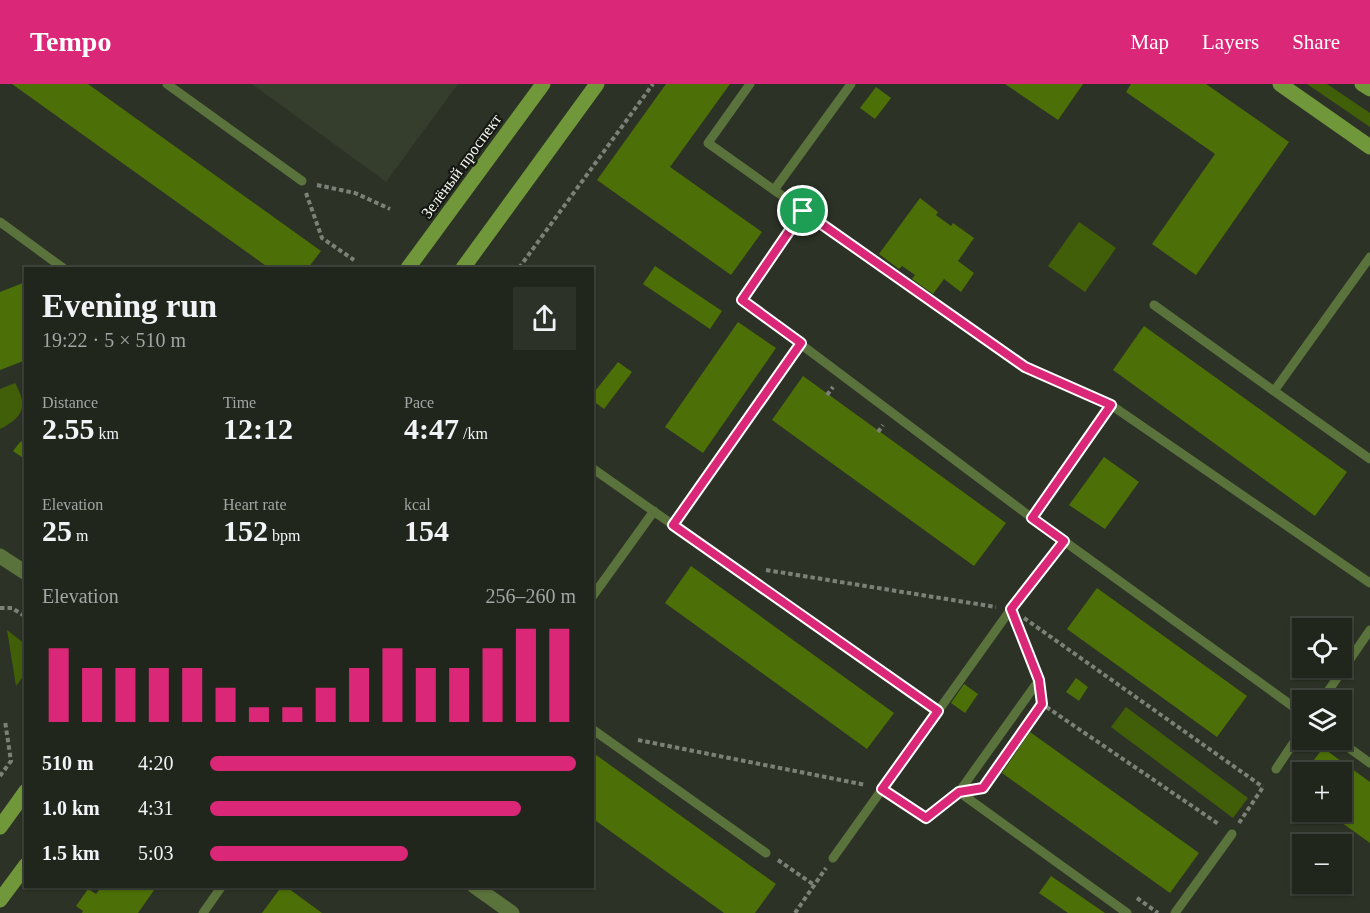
<!DOCTYPE html>
<meta charset="utf-8">
<style>
:root{--surface:#21261c;--page:#2d3229;--text:#f1f3f6;--muted:#a2a5a3;--line:#3e433b;--accent:#db2777}
body{margin:0;font-family:Georgia,serif;background:var(--page);color:var(--text);height:100vh;display:flex;flex-direction:column;font-size:22px;white-space:nowrap}
*{box-sizing:border-box;margin:0}
p{font-size:20px;color:var(--muted)}
.icon{flex:none;width:33px;height:33px;fill:none;stroke:currentColor;stroke-width:2;stroke-linecap:round;stroke-linejoin:round}
.map{position:relative;flex:1;overflow:hidden}
.sheet{position:absolute;left:24px;top:183px;width:570px;height:621px;display:flex;flex-direction:column;background:var(--surface);border-radius:0px;box-shadow:0 2px 4px #0004,0 0 0 2px var(--line)}
.sheet>*{flex:none}
.buttons{position:absolute;left:1292px;top:534px;display:grid;gap:12px}
.buttons a{display:grid;place-items:center;width:60px;height:60px;border-radius:0px;background:var(--surface);box-shadow:0 2px 4px #0004,0 0 0 2px var(--line);font-size:30px}
.pin{position:absolute;display:grid;place-items:center;width:51px;height:51px;color:#fff;margin:-26px;border:3px solid #fff;border-radius:50%;box-shadow:0 2px 6px #0007}
.round{display:grid;place-items:center;flex:none;width:63px;height:63px;border-radius:0px;background:var(--page)}
.headline{display:flex;align-items:center;justify-content:space-between;height:102px;padding:0 18px}
h1{font-size:33px;font-weight:700;line-height:45px}
.stats{display:grid;grid-template-columns:repeat(3,1fr);gap:9px;height:102px;padding:6px 18px}
.stats div{display:grid;align-content:center}
.stats b{font-size:30px;font-weight:700}
.stats small{font-size:16px;font-weight:400}
.stats p{font-size:16px}
.chart{height:168px;padding:12px 18px}
.chart p{display:flex;justify-content:space-between}
.chart svg{width:100%;height:108px;margin-top:6px;stroke:var(--accent);stroke-width:6}
ul{padding:0 18px;list-style:none;font-size:20px}
li{display:grid;grid-template-columns:96px 72px 1fr;align-items:center;height:45px}
li i{height:15px;border-radius:8px;background:var(--accent)}
header{display:flex;align-items:center;gap:36px;box-sizing:border-box;height:84px;padding:0 30px;background:var(--accent);color:#fff}
header strong{font-size:28px}
nav{display:flex;gap:33px;margin-inline-start:auto;font-size:21px}
.map>svg:first-child{display:block}
.built{fill:#353d2c}
.green{fill:#415f08}
.building{fill:#4c7007}
.lines{fill:none;stroke-linecap:round;stroke-linejoin:round}
.path{stroke:#7c8177;stroke-width:4;stroke-dasharray:4.5 3;stroke-linecap:butt}
.service{stroke:#5a723b;stroke-width:9}
.tertiary{stroke:#5a723b;stroke-width:15}
.secondary{stroke:#71973b;stroke-width:15}
.route-casing{stroke:#fff;stroke-width:12}
.route{stroke:#db2777;stroke-width:8}
.labels{text-anchor:middle;dominant-baseline:central;stroke-width:4.5;stroke-linejoin:round;paint-order:stroke}
.street-label{font-size:16px;fill:#f3f6ef;stroke:#161813}
</style>
<header>
<strong>Tempo</strong>
<nav><a>Map</a><a>Layers</a><a>Share</a></nav>
</header>
<div class="map">
<svg width="1370" height="829" viewBox="0 0 1370 829">
<rect width="100%" height="100%" fill="#2c3226"/>
<path class="built" d="M252 0H458L386 98Z"/>
<path class="green" d="M1307 0H1327L1370 29V43Z
M1079 138 1116 164 1085 208 1048 182Z
M15 299C28 322 24 333 0 345V305Z
M7 546 25 560V590L16 602Z
M1126 623 1248 714 1233 734 1111 643Z"/>
<path class="building" d="M12 0H88L321 167 308 184H269Z
M666 0H730L670 83 762 148 731 191 597 96Z
M1005 0H1083L1058 36Z
M1131 0H1206L1289 58 1196 191 1152 160 1215 70 1126 8Z
M876 3 891 14 875 35 860 24Z
M920 114 938 128 936 131 951 142 953 139 974 154 958 177 974 189 961 208 944 195 933 210 912 195 915 191 902 182 899 185 879 170Z
M655 182 722 227 710 245 643 200Z
M23 199 26 205V276L0 286V208Z
M738 238 776 264 703 369 665 343Z
M1144 242 1347 388 1315 432 1113 286Z
M618 278 632 288 604 325 592 316V311Z
M803 292 1006 439 974 482 772 336Z
M26 356V376L13 367 20 358Z
M1104 373 1139 398 1105 445 1069 421Z
M691 482 894 629 867 665 665 519Z
M1097 504 1247 612 1217 653 1067 545Z
M1076 594 1088 603 1079 617 1066 608Z
M964 600 978 610 965 629 951 619Z
M1030 648 1199 769 1170 809 1002 689Z
M1323 664 1370 698V759L1327 728H1341V688H1305Z
M592 668 776 800 755 829H724L592 734Z
M1302 692V709L1294 703Z
M1051 792 1105 829H1068L1039 809Z
M102 802H157L138 829H82L83 827 76 822 88 805 96 810Z
M282 802H285L322 829H262Z"/>
<g class="lines">
<path class="path" d="M317 101 355 109 390 125
M306 109 322 154 354 176
M519 184 653 0
M827 311 833 303
M878 348 883 341
M766 486 996 523
M0 524H12L26 533
M1024 534 1263 703
M1018 542 1034 583
M1041 622 1042 620 1220 741
M638 656 866 701
M0 692 11 677 5 637
M894 713 925 734 946 717
M1239 739 1263 703
M778 776 814 801
M1137 814 1158 829
M795 829 826 784"/>
<path class="service" d="M167 0 302 97
M750 0 708 59 774 106
M803 127 742 216 1032 434
M0 138 63 184
M1154 221 1274 307 1370 173
M1274 307 1370 375
M1111 321 1370 499
M592 384 938 627
M673 441 801 259
M1064 457 1302 629
M592 513 654 427
M1039 596 959 708 1127 829
M1322 616 1370 546
M592 645 766 769
M1338 656 1370 679
M1276 685 1302 646
M833 774 1011 525 1064 457 1032 434 1111 321 1025 283 774 106 851 0
M203 829 222 802
M1175 829 1232 750"/>
<path class="tertiary" d="M0 472 26 489
M474 802 512 829"/>
<path class="secondary" d="M1280 0 1370 63
M1362 0 1370 5
M408 184 543 0
M463 184 597 0
M0 743 26 707
M0 816 26 781"/>
</g>
<g class="lines">
<g class="route-casing">
<path id="route" d="M803 127 1025 283 1111 321 1032 434 1064 457 1011 525 1039 596 1042 620 983 704 959 708 926 734 882 705 938 627 673 441 801 259 742 216Z"/>
</g>
<use href="#route" class="route"/>
</g>
<g class="labels">
<g class="street-label">
<text transform="translate(461 82) rotate(-54)">Зелёный проспект</text>
</g>
</g>
</svg>
<div class="buttons">
<a><svg class="icon" aria-label="locate" viewBox="0 0 24 24"><circle cx="12" cy="12" r="6"/><path d="M12 2v4M12 18v4M2 12h4M18 12h4"/></svg></a>
<a><svg class="icon" aria-label="layers" viewBox="0 0 24 24"><path d="M12 4l9 5-9 5-9-5zM3 14l9 5 9-5"/></svg></a>
<a>+</a>
<a>−</a>
</div>
<div class="pin" style="left:803px;top:127px;background:#1e9e55"><svg class="icon" aria-label="arrive" viewBox="0 0 24 24"><path d="M6 21V4h12l-3 4 3 4H6"/></svg></div>
<section class="sheet">
<div class="headline"><div><h1>Evening run</h1><p>19:22 · 5 × 510 m</p></div><a class="round"><svg class="icon" aria-label="share" viewBox="0 0 24 24"><path d="M12 15V3M7 8l5-5 5 5M5 13v7h14v-7"/></svg></a></div>
<div class="stats">
<div><p>Distance</p><b>2.55<small> km</small></b></div>
<div><p>Time</p><b>12:12</b></div>
<div><p>Pace</p><b>4:47<small> /km</small></b></div>
</div>
<div class="stats">
<div><p>Elevation</p><b>25<small> m</small></b></div>
<div><p>Heart rate</p><b>152<small> bpm</small></b></div>
<div><p>kcal</p><b>154</b></div>
</div>
<div class="chart"><p><span>Elevation</span>256–260 m</p>
<svg viewBox="0 0 160 44" preserveAspectRatio="none"><path d="M5 44V14M15 44V22M25 44V22M35 44V22M45 44V22M55 44V30M65 44V38M75 44V38M85 44V30M95 44V22M105 44V14M115 44V22M125 44V22M135 44V14M145 44V6M155 44V6"/></svg>
</div>
<ul>
<li><b>510 m</b>4:20<i style="width:100%"></i></li>
<li><b>1.0 km</b>4:31<i style="width:85%"></i></li>
<li><b>1.5 km</b>5:03<i style="width:54%"></i></li>
</ul>
</section>
</div>
